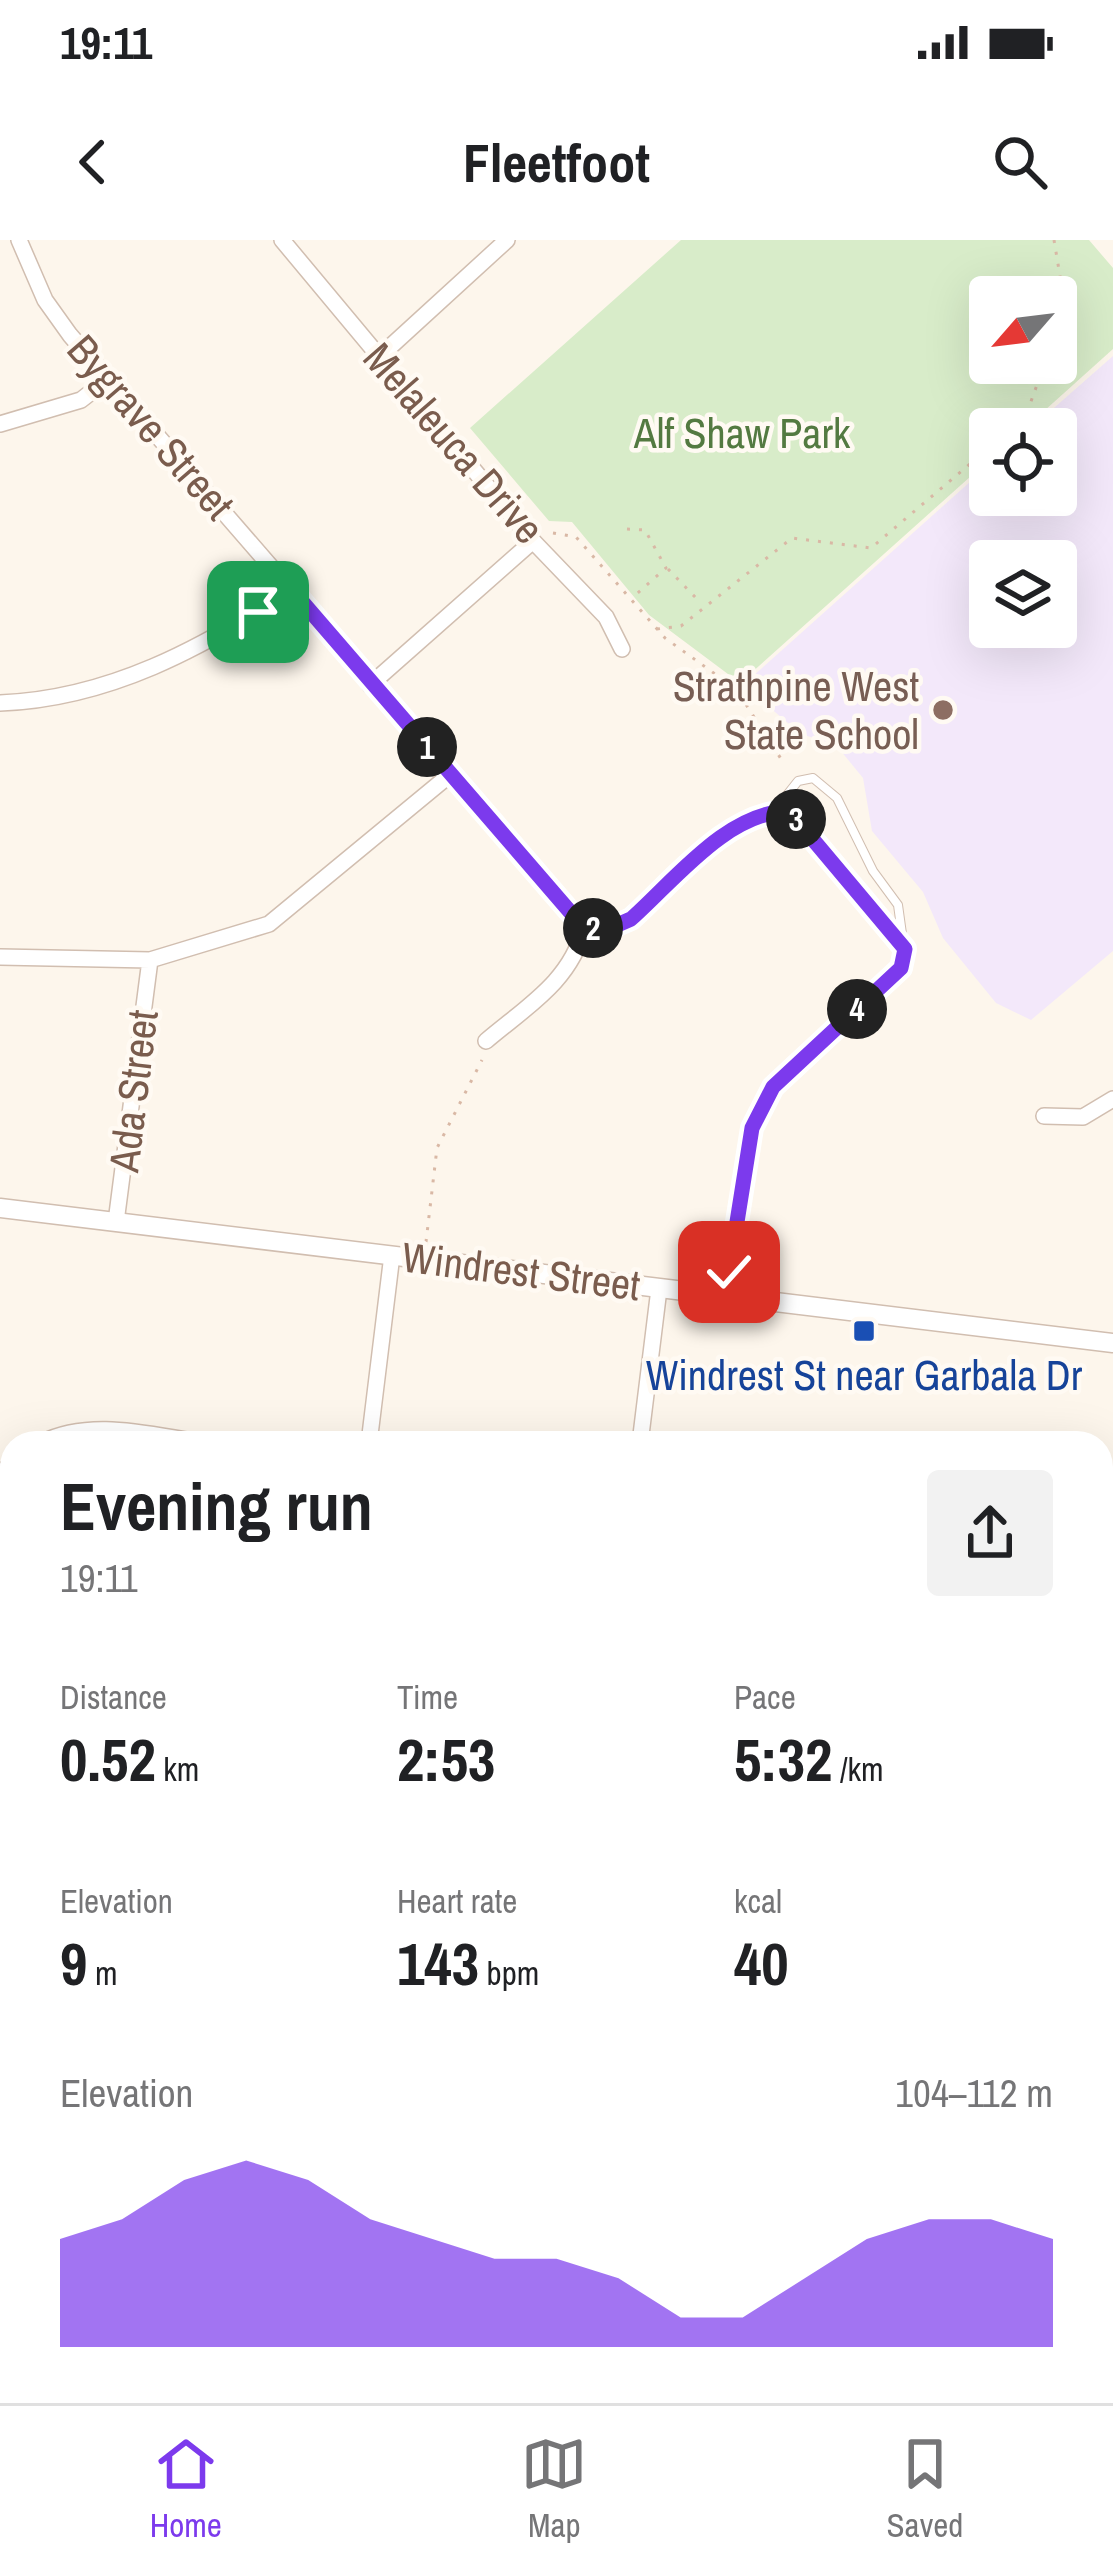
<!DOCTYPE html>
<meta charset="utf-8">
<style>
:root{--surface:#fff;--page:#f2f2f2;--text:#202124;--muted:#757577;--line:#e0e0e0;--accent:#7c3aed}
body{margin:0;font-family:"Archivo Narrow",sans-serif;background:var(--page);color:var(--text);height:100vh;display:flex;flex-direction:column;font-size:45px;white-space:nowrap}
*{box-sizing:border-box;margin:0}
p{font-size:39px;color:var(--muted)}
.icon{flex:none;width:66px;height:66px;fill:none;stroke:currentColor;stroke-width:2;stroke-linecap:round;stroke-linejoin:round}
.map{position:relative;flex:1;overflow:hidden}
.drawer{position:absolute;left:0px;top:1191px;width:1113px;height:972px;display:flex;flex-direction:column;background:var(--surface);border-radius:36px 36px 0 0;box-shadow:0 12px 48px #0002}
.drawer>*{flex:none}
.needle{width:78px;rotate:242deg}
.fabs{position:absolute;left:969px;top:36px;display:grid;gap:24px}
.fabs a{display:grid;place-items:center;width:108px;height:108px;border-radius:12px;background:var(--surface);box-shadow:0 12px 48px #0002;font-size:60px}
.pin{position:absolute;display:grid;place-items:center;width:102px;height:102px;color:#fff;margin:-51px;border-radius:24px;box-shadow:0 6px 18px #0006}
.km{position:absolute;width:60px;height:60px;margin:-30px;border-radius:50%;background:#222;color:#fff;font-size:33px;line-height:60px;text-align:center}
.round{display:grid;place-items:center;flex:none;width:126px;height:126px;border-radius:12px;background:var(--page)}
.summary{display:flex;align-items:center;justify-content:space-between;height:204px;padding:0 60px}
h1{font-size:66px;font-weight:700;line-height:90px}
.stats{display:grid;grid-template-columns:repeat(3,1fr);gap:18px;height:204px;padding:12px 60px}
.stats div{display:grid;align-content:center}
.stats b{font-size:60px;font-weight:700}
.stats small{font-size:33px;font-weight:400}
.stats p{font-size:33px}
.chart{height:336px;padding:24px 60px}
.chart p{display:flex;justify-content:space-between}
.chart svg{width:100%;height:216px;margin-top:12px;fill:var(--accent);opacity:.7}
.status{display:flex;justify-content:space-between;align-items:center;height:84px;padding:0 60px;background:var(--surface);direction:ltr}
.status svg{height:33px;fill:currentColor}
header{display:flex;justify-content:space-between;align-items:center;height:156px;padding:0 60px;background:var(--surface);font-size:54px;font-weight:700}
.tabs{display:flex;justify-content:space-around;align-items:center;height:168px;border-top:3px solid var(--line);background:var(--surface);font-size:33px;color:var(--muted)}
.tabs a{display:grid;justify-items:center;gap:6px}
.tabs .on{color:var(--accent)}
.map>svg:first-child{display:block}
.education{fill:#f3e8fa;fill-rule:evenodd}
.green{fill:#d8ecc9;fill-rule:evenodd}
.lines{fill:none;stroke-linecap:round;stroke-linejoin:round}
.stream{stroke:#a5d3da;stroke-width:4.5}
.service-casing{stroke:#d1beb0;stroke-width:10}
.minor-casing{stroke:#d1beb0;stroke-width:18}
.tertiary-casing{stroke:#d1beb0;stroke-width:21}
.path{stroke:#d9b8a5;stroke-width:3;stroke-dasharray:3 9;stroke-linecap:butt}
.service{stroke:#fff;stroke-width:8}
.minor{stroke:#fff;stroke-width:15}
.tertiary{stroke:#fff;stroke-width:18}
.route-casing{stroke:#fff;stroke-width:24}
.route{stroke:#7c3aed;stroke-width:15}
.education-dot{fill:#8d6e63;stroke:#fffaf3;stroke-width:4.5}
.transit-dot{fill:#1a4fb4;stroke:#fffaf3;stroke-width:4.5}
.labels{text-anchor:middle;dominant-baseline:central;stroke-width:9;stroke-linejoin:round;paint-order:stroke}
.street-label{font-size:42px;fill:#7a5c4d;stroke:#fffaf3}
.park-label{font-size:42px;fill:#537a41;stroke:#fffaf3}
.education-label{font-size:42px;fill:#785e54;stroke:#fffaf3;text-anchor:end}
.transit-label{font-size:42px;fill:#164399;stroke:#fffaf3}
</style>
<div class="status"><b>19:11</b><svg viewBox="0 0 49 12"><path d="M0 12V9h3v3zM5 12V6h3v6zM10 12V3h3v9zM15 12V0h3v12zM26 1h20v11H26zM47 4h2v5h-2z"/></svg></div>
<header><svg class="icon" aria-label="back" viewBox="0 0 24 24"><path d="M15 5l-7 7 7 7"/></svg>Fleetfoot<svg class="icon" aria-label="search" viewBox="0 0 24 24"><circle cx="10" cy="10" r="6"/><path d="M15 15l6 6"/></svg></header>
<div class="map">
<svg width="1113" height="2163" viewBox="0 0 1113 2163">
<rect width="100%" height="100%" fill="#fdf6ec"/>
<path class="education" d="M1113 116V711L1031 780 996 763 943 698 923 652 872 591 863 538 836 505 801 494 743 445 990 224V255H1056V189H1030ZM990 321H1056V387H990Z"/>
<path class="green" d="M681 0H1089L1113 28V109L1024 189H990V219L740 443 649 375 572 282 549 281 470 188ZM990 57H1056V123H990Z
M12 1469V1767L0 1765V1471Z
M1113 1737V1926L1104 1934 1101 1748Z"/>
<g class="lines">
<path class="stream" d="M0 1638 12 1629
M1101 1908 1113 1919"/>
<g class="service-casing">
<path id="service" d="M775 570 798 541 813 538 837 558 873 631 898 665 903 701"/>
</g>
<g class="minor-casing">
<path id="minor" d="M19 0 45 60 70 95 584 688
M282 0 533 301 606 377 622 409
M379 117 507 0
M0 184 81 160 108 139
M370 445 533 301
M0 463C109 459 202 408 292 350
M584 688 608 689 631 679C675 640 727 572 789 571L905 709 901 728 773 847 752 888 726 1056
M0 717 150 720 269 684 452 533
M486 801C526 767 571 741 584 688
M1044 876 1083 877 1113 859
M116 982 150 720
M41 1203C92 1177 153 1196 206 1203
M369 1203 392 1015
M640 1203 659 1049
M0 1234 12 1223
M1101 1460 1113 1468
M1113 1576V1630
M0 1928 12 1921
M1101 2005 1113 1982
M0 2096 12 2102
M108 2151 133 2163
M524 2151 546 2163
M77 2163 84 2151
M183 2163 189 2151
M1075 2163 1076 2151"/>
</g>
<g class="tertiary-casing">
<path id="tertiary" d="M0 968 1113 1103"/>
</g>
<path class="path" d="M1054 0 1064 60 1056 94
M1010 189 1026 175 1045 123
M627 289 645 290 666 328 632 358
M553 293 576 297 665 398 736 449 785 525
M668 329 696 358
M657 389 681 386 792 298 871 308 990 207
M426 1002 437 908 482 820
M0 1488 12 1490"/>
<use href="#service" class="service"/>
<use href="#minor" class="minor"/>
<use href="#tertiary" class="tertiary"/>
</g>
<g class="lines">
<g class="route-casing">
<path id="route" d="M258 372 292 350 584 688 608 689 631 679C675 640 727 572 789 571L905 709 901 728 773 847 752 888 729 1032"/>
</g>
<use href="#route" class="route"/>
</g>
<circle class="education-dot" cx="943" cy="470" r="12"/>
<rect class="transit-dot" x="852" y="1079" width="24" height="24" rx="6"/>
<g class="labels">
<g class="street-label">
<text transform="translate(151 187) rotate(49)">Bygrave Street</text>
<text transform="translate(454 203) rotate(49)">Melaleuca Drive</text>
<text transform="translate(133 851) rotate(-83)">Ada Street</text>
<text transform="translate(521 1031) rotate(7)">Windrest Street</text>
</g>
<g class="park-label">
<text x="742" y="193">Alf Shaw Park</text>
</g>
<g class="education-label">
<text x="919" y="446">Strathpine West<tspan x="919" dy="48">State School</tspan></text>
</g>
<g class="transit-label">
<text x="864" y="1135">Windrest St near Garbala Dr</text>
</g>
</g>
</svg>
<div class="fabs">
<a><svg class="needle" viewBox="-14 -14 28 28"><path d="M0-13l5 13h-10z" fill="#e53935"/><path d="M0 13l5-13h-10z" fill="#757577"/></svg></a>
<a><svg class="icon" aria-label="locate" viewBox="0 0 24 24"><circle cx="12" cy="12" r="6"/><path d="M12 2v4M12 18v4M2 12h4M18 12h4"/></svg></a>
<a><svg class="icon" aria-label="layers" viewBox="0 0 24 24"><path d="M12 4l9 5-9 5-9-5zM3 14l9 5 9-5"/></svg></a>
</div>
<div class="pin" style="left:258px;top:372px;background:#1e9e55"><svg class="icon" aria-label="arrive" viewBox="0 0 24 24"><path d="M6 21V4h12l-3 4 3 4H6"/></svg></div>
<div class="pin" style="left:729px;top:1032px;background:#d93025"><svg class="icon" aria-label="check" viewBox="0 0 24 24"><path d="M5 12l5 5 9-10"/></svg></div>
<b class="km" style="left:427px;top:507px">1</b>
<b class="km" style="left:593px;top:688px">2</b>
<b class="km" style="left:796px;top:579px">3</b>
<b class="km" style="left:857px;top:769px">4</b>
<section class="drawer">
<div class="summary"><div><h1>Evening run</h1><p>19:11</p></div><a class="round"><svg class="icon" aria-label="share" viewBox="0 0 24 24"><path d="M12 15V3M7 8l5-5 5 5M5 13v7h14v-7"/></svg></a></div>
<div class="stats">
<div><p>Distance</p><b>0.52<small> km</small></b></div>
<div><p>Time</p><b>2:53</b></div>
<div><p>Pace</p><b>5:32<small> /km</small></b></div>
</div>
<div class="stats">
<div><p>Elevation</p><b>9<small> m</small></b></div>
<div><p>Heart rate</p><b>143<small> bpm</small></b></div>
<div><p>kcal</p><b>40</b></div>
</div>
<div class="chart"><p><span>Elevation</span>104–112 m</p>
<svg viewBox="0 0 160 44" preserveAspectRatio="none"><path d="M0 44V22L10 18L20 10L30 6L40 10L50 18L60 22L70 26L80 26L90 30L100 38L110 38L120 30L130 22L140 18L150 18L160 22V44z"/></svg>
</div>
</section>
</div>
<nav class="tabs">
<a class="on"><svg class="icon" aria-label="home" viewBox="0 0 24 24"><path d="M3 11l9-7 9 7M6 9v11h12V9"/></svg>Home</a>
<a><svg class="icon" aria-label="map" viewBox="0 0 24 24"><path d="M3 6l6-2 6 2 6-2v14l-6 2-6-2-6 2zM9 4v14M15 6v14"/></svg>Map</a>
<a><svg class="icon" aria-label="saved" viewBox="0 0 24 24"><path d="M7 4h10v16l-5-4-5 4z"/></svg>Saved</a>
</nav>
